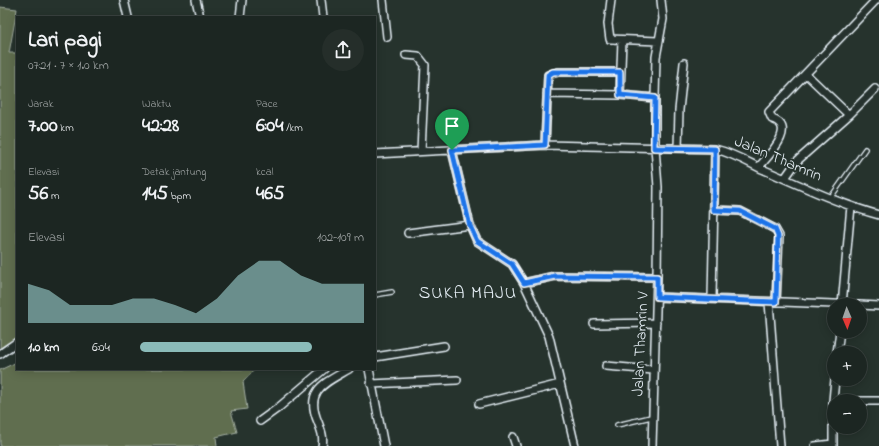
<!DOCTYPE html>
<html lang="id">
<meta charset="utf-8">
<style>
:root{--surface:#1c2622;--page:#252e2a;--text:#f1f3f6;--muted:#a0a5a5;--line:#3a4340;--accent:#8bbbb9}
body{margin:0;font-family:"Indie Flower",sans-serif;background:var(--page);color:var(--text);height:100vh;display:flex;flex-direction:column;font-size:15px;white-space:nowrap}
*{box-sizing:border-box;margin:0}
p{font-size:13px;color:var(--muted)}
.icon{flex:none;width:22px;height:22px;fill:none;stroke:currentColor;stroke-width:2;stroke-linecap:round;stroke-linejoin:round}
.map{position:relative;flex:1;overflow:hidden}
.panel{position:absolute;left:16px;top:16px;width:360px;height:354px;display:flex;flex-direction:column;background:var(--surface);border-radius:0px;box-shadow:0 2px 10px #0003,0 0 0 1px var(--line)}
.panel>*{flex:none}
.needle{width:26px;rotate:178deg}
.tools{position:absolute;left:827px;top:298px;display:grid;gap:8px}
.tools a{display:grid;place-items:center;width:40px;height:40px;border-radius:50%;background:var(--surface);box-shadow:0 2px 10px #0003,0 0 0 1px var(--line);font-size:20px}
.pin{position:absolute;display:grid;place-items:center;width:34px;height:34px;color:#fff;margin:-41px -17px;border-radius:50% 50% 50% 0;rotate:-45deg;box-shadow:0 0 4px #0007}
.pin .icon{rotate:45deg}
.round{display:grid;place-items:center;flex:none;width:42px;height:42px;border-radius:21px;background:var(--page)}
.head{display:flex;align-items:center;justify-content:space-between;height:68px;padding:0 12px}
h1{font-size:22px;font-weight:700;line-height:30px}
.metrics{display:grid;grid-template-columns:repeat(3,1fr);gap:6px;height:68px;padding:4px 12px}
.metrics div{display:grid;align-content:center}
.metrics b{font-size:20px;font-weight:700}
.metrics small{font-size:11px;font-weight:400}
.metrics p{font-size:11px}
.chart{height:112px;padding:8px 12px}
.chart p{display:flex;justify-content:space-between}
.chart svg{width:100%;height:72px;margin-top:4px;fill:var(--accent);opacity:.7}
ul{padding:0 12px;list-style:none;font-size:13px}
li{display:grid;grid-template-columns:64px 48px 1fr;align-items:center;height:30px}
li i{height:10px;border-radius:5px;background:var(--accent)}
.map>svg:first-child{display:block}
.green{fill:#616e4f;stroke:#a4b0a4}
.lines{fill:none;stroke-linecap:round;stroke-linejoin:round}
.service-casing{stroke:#e8f1f8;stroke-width:6}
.minor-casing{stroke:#e8f1f8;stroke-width:10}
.service{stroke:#26332d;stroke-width:3.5}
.minor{stroke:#26332d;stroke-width:7}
.route-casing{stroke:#fff;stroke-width:8}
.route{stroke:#1a73e8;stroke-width:5}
.labels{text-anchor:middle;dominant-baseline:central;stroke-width:4;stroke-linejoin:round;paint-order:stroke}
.street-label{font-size:16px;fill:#e8f1f8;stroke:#26332d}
.quarter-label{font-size:18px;letter-spacing:1px;fill:#e8f1f8;stroke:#26332d}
</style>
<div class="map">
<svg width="879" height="446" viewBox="0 0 879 446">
<rect width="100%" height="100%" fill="#26332d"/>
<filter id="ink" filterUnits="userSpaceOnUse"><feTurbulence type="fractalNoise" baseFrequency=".025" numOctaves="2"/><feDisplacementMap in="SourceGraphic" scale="8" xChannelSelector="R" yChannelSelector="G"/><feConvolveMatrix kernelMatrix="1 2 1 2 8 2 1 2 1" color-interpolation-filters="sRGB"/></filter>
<g filter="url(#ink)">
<path class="green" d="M0 7 17 9 9 53H17V337L0 348Z
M17 362V369H255L243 382 247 409 231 411 237 432 216 437 217 446H0V370Z"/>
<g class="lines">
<g class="service-casing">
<path id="service" d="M831 197 865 149
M375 295 392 292
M617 425 651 417"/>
</g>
<g class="minor-casing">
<path id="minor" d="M124 0 128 17
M196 0 200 17
M321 0 323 17
M383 0 387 37
M611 0 608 24 610 39 658 41
M240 17 242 0
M622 40 620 95 655 98
M406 55 418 56 425 65 421 151
M547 94 620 95
M849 115 875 89
M545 145 548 75 558 72H620
M678 148 679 110 684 63
M452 150 470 225 477 241 512 264 524 283 549 336 575 446
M375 154 545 145 715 149C732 153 746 161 762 169 800 185 839 204 879 215
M759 167C768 156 798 127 772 119L769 112 876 0
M785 178 797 161 849 115 806 74
M714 210 740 211 775 229 779 236 776 302
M408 233 470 225
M524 283 555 276 657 277
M657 297 859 305
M712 298 715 149
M769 302 780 446
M842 305 851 206
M860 305 879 306
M594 324 656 323
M837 353 840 331
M0 354 17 342
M375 357 444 346
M606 366 653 370
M369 369 384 446
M371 384 457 380
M860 401H879
M479 404 560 384
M260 421 278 408 324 369
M513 437 516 446
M322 446C324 437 321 430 318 422 304 390 325 383 349 369
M652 446 657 277 658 187 655 148V98L656 57 663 19 661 0
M815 446 833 444
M833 446V401L835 379"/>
</g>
<use href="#service" class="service"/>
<use href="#minor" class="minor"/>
</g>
</g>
<g class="lines" filter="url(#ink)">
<g class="route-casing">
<path id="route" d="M553 72H620V95L655 98 654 148 715 149 714 210 740 211 775 229 778 236 776 302 657 297V277L555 276 524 283 512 264 477 241 470 226 452 150 545 145 548 75Z"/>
</g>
<use href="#route" class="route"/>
</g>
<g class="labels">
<g class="street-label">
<text transform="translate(778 159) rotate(23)">Jalan Thamrin</text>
<text transform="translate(641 344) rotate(-87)">Jalan Thamrin V</text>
</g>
<g class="quarter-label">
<text x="468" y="294">SUKA MAJU</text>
</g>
</g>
</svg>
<div class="tools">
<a><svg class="needle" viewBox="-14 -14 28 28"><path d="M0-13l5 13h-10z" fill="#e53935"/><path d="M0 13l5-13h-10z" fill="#a0a5a5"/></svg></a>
<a>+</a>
<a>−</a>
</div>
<div class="pin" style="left:452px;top:150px;background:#1e9e55"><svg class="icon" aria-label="arrive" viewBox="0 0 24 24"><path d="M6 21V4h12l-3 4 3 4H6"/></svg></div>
<section class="panel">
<div class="head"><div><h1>Lari pagi</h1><p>07:21 · 7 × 1.0 km</p></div><a class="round"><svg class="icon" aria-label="share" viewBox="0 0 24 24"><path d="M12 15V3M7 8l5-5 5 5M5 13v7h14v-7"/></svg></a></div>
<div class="metrics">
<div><p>Jarak</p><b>7.00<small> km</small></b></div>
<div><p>Waktu</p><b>42:28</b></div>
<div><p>Pace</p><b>6:04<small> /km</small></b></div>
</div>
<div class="metrics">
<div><p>Elevasi</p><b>56<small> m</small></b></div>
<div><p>Detak jantung</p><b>145<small> bpm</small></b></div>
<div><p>kcal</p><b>465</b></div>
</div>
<div class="chart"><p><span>Elevasi</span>102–109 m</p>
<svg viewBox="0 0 160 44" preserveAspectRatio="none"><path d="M0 44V20L10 24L20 33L30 33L40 33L50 29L60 29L70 33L80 38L90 29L100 15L110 6L120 6L130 15L140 20L150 20L160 20V44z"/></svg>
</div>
<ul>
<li><b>1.0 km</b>6:04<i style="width:77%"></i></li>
</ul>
</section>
</div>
